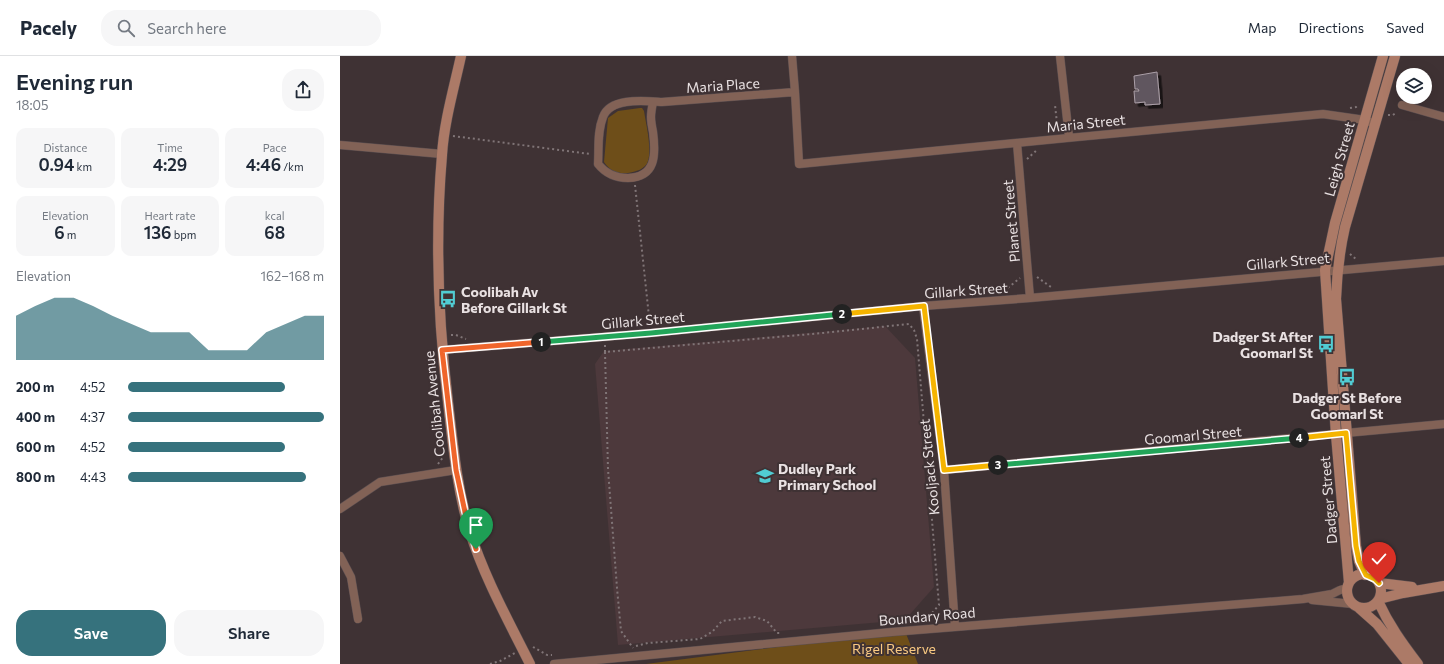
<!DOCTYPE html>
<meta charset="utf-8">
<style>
:root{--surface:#fff;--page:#f6f6f7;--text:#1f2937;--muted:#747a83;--line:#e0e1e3;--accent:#36727d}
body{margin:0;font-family:Commissioner,sans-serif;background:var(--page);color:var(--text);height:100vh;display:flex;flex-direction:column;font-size:15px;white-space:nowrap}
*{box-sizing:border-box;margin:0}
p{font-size:13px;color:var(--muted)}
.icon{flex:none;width:22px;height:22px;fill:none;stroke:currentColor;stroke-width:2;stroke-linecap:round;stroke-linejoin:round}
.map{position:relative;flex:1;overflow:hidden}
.drawer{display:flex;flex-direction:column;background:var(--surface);width:340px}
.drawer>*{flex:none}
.controls{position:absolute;left:1056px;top:12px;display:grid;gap:8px}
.controls a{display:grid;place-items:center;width:36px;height:36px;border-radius:50%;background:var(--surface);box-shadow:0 4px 16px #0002;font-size:20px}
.pin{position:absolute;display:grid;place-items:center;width:34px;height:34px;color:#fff;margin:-41px -17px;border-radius:50% 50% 50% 0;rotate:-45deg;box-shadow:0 0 4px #0007}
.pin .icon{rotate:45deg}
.km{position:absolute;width:20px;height:20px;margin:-10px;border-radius:50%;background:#222;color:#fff;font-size:11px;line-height:20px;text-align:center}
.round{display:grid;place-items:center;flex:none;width:42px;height:42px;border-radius:16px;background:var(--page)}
.overview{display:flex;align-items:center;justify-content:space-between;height:68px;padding:0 16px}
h1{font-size:22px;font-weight:600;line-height:30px}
.figures{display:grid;grid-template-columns:repeat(3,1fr);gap:6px;height:68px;padding:4px 16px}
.figures div{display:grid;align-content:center;border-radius:10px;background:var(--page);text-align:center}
.figures b{font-size:17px;font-weight:600}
.figures small{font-size:11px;font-weight:400}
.figures p{font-size:11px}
.chart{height:112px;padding:8px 16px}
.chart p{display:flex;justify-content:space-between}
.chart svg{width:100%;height:72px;margin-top:4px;fill:var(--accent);opacity:.7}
.action{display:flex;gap:8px;margin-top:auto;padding:8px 16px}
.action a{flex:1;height:46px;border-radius:16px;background:var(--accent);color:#fff;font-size:16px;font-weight:600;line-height:46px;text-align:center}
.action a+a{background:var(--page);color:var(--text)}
ul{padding:0 16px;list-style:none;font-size:13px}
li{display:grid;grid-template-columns:64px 48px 1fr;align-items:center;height:30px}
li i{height:10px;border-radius:5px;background:var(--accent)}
header{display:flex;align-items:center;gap:24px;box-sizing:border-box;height:56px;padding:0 20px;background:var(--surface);border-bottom:1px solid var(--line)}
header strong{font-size:19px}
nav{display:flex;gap:22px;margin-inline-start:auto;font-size:14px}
.search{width:280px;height:36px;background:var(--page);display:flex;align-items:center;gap:10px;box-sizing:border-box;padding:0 14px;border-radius:16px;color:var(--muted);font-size:15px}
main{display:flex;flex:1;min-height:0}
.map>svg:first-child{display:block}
.built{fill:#4d393c}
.green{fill:#6e4e19}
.building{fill:#61575e;stroke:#ab9fa8;filter:url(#shadow)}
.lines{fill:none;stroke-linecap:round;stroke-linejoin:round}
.street-casing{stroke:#5a4e50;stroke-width:9}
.secondary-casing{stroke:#5a4e50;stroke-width:11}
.path{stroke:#807577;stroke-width:2;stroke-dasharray:2 3;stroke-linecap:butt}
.street{stroke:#826256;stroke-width:8}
.secondary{stroke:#ac7a67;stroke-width:10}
.split-1-casing{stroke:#fff;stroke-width:8}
.split-2-casing{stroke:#fff;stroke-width:8}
.split-3-casing{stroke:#fff;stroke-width:8}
.split-4-casing{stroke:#fff;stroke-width:8}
.split-5-casing{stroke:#fff;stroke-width:8}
.split-1{stroke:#f0652b;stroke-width:5}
.split-2{stroke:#22a559;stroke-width:5}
.split-3{stroke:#f5b400;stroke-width:5}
.split-4{stroke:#22a559;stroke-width:5}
.split-5{stroke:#f5b400;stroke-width:5}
.labels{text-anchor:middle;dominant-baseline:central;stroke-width:4;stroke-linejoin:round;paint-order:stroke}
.street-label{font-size:14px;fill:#e9e1e2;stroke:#3f3234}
.poi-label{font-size:14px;font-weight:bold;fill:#e9e1e2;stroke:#3f3234;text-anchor:start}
.park-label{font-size:14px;fill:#f9c982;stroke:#3f3234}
</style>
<header>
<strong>Pacely</strong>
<div class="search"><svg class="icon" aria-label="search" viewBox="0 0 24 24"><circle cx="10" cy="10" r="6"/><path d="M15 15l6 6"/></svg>Search here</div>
<nav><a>Map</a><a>Directions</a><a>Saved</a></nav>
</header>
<main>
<section class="drawer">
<div class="overview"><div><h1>Evening run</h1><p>18:05</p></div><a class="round"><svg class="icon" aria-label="share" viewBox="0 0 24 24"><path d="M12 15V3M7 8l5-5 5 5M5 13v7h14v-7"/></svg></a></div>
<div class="figures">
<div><p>Distance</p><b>0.94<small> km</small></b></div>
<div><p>Time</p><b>4:29</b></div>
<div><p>Pace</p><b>4:46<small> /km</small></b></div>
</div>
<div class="figures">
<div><p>Elevation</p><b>6<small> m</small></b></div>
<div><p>Heart rate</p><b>136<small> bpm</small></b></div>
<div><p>kcal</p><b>68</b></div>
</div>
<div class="chart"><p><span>Elevation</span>162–168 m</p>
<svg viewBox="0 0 160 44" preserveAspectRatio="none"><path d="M0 44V17L10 11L20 6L30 6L40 11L50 17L60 22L70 27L80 27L90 27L100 38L110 38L120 38L130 27L140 22L150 17L160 17V44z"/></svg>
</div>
<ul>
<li><b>200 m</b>4:52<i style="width:80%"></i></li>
<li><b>400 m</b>4:37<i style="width:100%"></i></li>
<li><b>600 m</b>4:52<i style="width:80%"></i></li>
<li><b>800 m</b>4:43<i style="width:91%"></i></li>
</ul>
<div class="action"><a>Save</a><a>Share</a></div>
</section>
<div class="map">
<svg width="1104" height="608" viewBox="0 0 1104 608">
<defs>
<filter id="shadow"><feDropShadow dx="3.5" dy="3.5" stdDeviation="0" flood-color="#0009"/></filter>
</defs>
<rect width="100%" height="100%" fill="#3f3234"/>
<path class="built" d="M545 270 575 302 594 531 565 564 278 589 255 308 264 295Z"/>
<path class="green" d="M300 52H302L304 55C306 68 312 92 308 105 306 113 295 116 288 117 277 118 270 115 264 106L268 62 278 55Z
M565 575 578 608H306L552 576Z"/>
<path class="building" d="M817 16 820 48 805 49V46L795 47 794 35H799L798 33H795L794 20Z"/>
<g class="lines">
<g class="street-casing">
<path id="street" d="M452 0 455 36 459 108C634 91 808 74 983 58L1025 64 1035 68
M720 0 729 81
M313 46C312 51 311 56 311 61 311 66 312 71 313 76 316 99 316 121 288 122 275 122 266 118 258 108 259 92 257 76 263 61 270 41 305 45 322 46L455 36
M1062 49 1104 61
M677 87 690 242
M0 89 102 98
M583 250 604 414 615 571
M102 294 311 277 583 250 690 242 1104 205
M604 414 1104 368
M0 453 40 426 116 414
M0 500 11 521 18 563
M972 544 1013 548
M214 608 552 576 963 543 992 538 1000 534 1008 532"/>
</g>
<g class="secondary-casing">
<path id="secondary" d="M121 0C114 32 104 66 102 99 95 181 98 264 108 346 113 389 117 432 129 473 144 521 168 564 190 608
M1007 535a17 17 0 1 1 34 0a17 17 0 1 1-34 0Z
M1025 519 1019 505 1016 490 996 243C997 216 999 197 1005 171L1055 0
M1009 527 996 379 985 214 995 167 1043 0
M1039 527 1072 531
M1039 543 1063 537 1104 530
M1038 545C1049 569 1062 587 1078 608
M1019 552 1037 568 1069 608"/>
</g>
<path class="path" d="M1010 52 1016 51 1018 49
M1048 59H1053L1057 56
M1005 70 1010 78
M711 75 717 67 715 49
M113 80 250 98
M687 103 698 93
M295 129 310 270
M1010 198 1017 204
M697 221 711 231
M664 235 680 222
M111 279H116L126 283
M265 289V296L483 277 569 268 574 274 577 283 599 549 585 565
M265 296 268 413 277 532 281 575 293 592
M98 408 104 400
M296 590 308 587 360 583 372 576 382 565 415 561 427 565 437 577H440
M193 591 207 599H212
M150 608 160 605 175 597"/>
<use href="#street" class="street"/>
<use href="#secondary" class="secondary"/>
</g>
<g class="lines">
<g class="split-1-casing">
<path id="split-1" d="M136 493 125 456 116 414 102 294 201 286"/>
</g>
<g class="split-2-casing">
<path id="split-2" d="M201 286 311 277 502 258"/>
</g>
<g class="split-3-casing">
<path id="split-3" d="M502 258 584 250 604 414 658 409"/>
</g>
<g class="split-4-casing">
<path id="split-4" d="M658 409 959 382"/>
</g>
<g class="split-5-casing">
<path id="split-5" d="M959 382 1006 377 1016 490 1019 505 1026 519 1035 523 1039 527"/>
</g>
<use href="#split-1" class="split-1"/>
<use href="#split-2" class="split-2"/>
<use href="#split-3" class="split-3"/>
<use href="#split-4" class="split-4"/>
<use href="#split-5" class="split-5"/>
</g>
<defs>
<g id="bus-bare" transform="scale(1.38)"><path d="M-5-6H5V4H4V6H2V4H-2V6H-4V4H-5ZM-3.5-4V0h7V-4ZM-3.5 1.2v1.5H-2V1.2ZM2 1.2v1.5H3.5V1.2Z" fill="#51ccd3" stroke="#3f3234" stroke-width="2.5" paint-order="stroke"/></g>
<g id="school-bare" transform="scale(1.38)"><path d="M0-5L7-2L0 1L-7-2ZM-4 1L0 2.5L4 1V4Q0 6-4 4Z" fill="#51ccd3" stroke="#3f3234" stroke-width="2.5" paint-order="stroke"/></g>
</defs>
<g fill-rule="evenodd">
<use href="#bus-bare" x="108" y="243"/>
<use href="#bus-bare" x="986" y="288"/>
<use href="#bus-bare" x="1007" y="321"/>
<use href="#school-bare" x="425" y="420"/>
</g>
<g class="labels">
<g class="street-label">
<text transform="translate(383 29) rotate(-4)">Maria Place</text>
<text transform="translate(746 67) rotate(-6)">Maria Street</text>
<text transform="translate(999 103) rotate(-74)">Leigh Street</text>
<text transform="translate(671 165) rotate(-95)">Planet Street</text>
<text transform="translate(948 205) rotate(-5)">Gillark Street</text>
<text transform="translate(626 234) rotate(-4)">Gillark Street</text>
<text transform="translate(303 264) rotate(-5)">Gillark Street</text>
<text transform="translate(94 348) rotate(-96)">Coolibah Avenue</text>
<text transform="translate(853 379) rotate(-5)">Goomarl Street</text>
<text transform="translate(589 411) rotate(-96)">Kooljack Street</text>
<text transform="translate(988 444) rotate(-95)">Dadger Street</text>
<text transform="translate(587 560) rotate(-5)">Boundary Road</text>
</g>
<g class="poi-label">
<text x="121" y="235">Coolibah Av<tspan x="121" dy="16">Before Gillark St</tspan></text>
<text x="973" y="280" text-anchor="end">Dadger St After<tspan x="973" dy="16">Goomarl St</tspan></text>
<text x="1007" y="341" text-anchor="middle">Dadger St Before<tspan x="1007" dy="16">Goomarl St</tspan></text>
<text x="438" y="412">Dudley Park<tspan x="438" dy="16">Primary School</tspan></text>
</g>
<g class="park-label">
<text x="554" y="592">Rigel Reserve</text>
</g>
</g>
</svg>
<div class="controls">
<a><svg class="icon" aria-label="layers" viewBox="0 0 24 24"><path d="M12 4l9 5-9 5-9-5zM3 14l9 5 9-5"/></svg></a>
</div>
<div class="pin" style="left:136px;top:493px;background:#1e9e55"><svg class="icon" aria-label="arrive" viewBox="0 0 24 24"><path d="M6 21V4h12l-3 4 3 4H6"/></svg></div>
<div class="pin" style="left:1039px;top:527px;background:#d93025"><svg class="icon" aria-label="check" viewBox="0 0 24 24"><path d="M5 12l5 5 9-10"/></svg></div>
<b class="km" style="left:201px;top:286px">1</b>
<b class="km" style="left:502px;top:258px">2</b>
<b class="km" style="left:658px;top:409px">3</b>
<b class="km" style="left:959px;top:382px">4</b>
</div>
</main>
